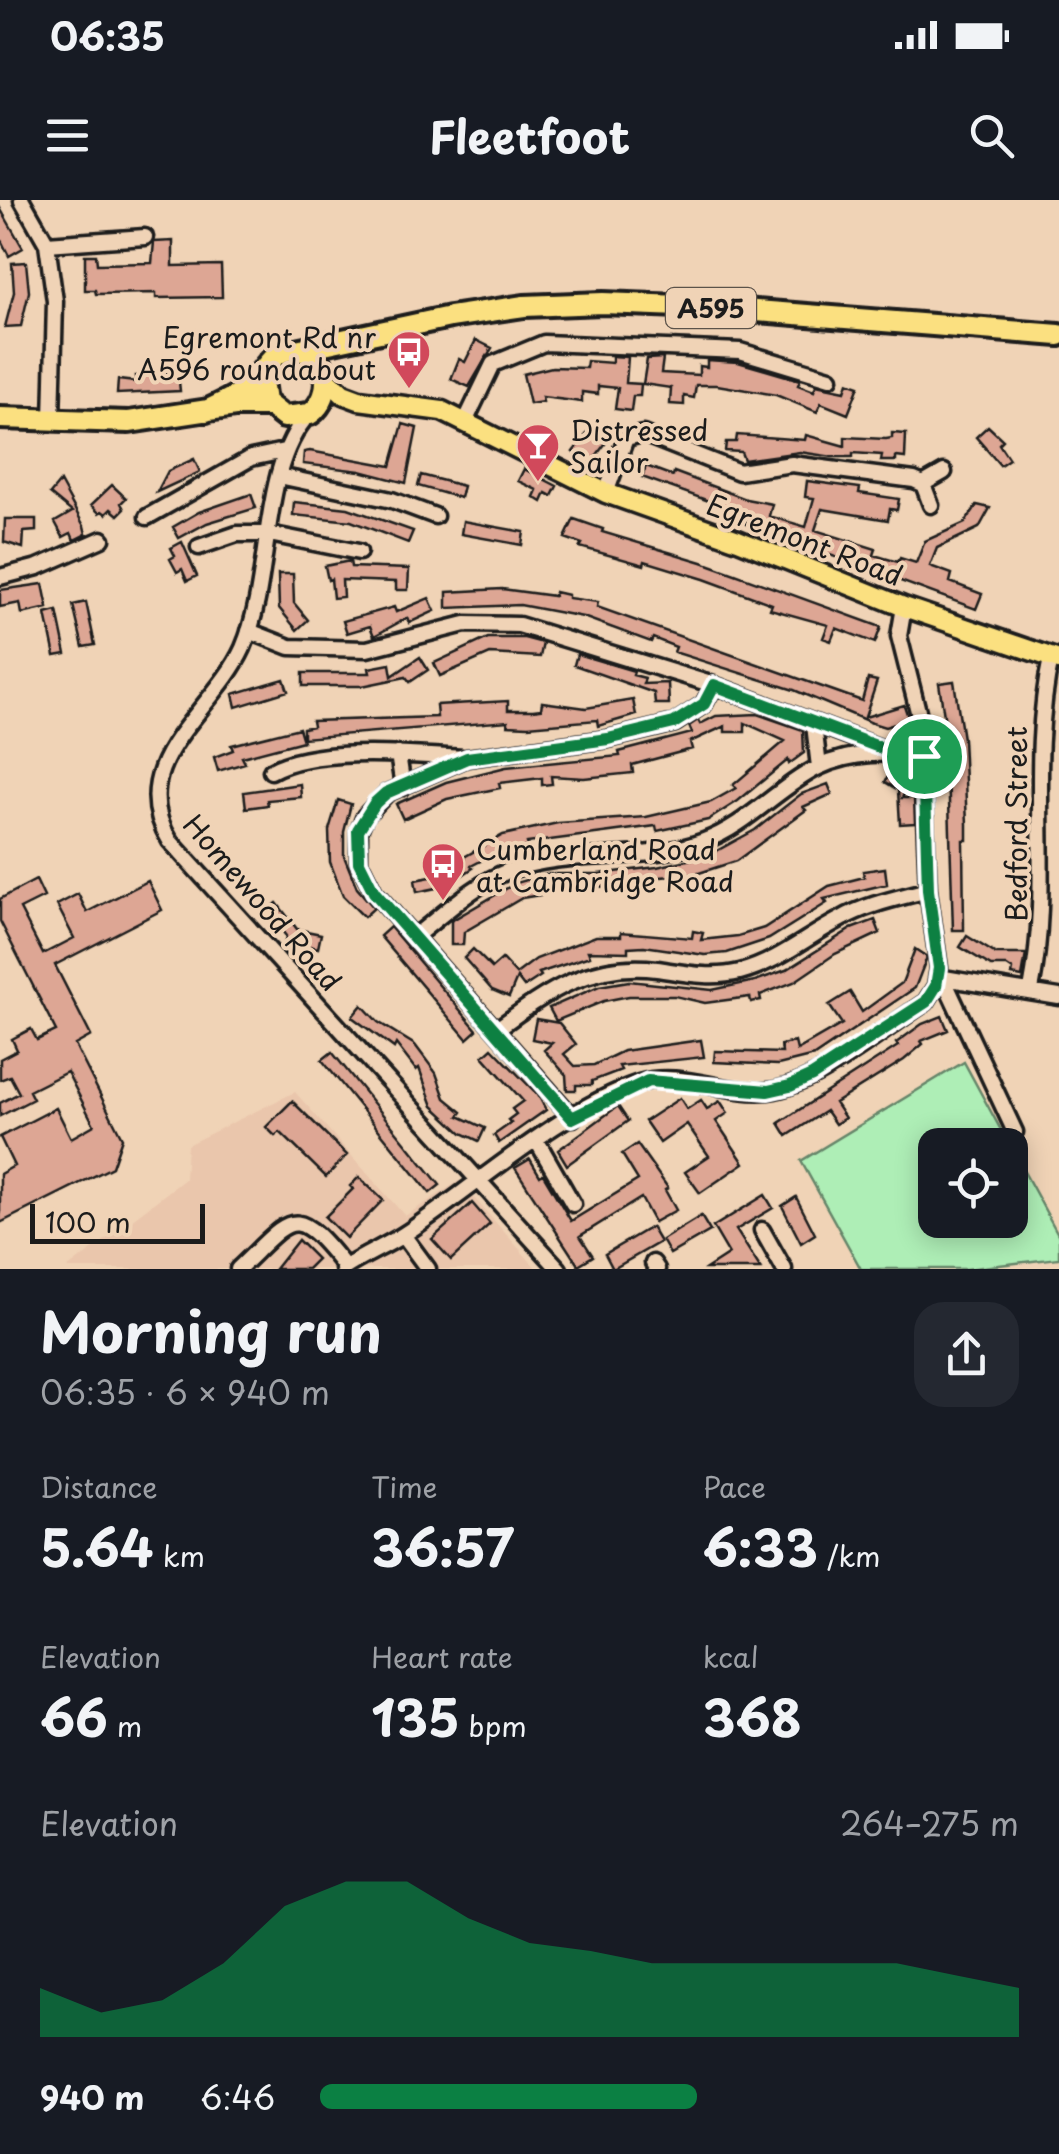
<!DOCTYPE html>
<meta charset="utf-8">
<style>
:root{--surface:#171b24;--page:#242831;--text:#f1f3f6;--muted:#9ea1a6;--accent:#0b8043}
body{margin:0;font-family:"Playpen Sans",sans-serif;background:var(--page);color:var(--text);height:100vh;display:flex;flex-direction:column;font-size:38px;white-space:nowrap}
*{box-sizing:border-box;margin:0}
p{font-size:32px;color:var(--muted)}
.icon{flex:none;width:55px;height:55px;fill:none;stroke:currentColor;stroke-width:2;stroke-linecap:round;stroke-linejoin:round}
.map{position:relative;height:1069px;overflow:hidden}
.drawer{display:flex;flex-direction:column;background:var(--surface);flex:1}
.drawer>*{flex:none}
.tools{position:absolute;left:918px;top:928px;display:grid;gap:20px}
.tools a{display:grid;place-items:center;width:110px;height:110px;border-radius:20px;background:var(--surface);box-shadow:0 5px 25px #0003;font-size:50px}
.scale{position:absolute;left:30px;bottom:25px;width:175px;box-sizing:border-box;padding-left:10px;border:5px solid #1c1c1c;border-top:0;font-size:28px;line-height:35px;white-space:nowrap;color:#1c1c1c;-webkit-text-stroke:8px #f0d3b6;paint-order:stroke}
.pin{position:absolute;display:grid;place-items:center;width:85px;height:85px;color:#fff;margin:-42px;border:5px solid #fff;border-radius:50%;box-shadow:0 2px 10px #0007}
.round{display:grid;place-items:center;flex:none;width:105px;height:105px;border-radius:30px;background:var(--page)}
.overview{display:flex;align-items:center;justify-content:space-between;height:170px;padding:0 40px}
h1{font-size:55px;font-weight:700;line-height:75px}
.stats{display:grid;grid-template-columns:repeat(3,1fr);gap:15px;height:170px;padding:10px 40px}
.stats div{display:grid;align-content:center}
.stats b{font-size:50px;font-weight:700}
.stats small{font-size:28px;font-weight:400}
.stats p{font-size:28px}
.chart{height:280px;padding:20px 40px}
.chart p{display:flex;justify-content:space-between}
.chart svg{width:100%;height:180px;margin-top:10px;fill:var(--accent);opacity:.7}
ul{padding:0 40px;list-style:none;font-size:32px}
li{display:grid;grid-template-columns:160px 120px 1fr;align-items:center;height:75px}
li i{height:25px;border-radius:12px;background:var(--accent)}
.status{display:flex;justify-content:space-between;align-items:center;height:70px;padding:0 50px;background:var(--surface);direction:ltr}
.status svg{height:28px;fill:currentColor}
header{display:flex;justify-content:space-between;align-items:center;height:130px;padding:0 40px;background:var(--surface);font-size:45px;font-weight:700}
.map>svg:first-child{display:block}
.built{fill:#eac6ac}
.green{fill:#aeeeb6;stroke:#658569;stroke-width:2.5}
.building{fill:#dda694;stroke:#1c1c1c;stroke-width:2.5}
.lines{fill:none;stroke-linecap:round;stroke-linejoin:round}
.minor-casing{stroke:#1c1c1c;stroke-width:21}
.major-casing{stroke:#1c1c1c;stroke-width:25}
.highway-casing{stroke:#1c1c1c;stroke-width:28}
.minor{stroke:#f0d3b6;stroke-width:14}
.major{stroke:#fbe080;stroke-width:18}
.highway{stroke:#fbe080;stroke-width:20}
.route-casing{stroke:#fff;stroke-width:20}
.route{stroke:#0b8043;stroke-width:12}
.labels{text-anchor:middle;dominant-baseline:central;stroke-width:8;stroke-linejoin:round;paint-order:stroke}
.shield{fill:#f0d3b6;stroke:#5c534a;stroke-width:2.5}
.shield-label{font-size:25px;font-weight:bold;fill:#1c1c1c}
.poi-label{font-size:28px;fill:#1c1c1c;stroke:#f0d3b6;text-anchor:start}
.street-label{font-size:28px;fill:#1c1c1c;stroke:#f0d3b6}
</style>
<div class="status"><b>06:35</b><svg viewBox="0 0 49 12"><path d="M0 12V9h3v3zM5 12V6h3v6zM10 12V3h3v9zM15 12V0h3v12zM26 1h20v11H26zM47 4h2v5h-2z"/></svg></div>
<header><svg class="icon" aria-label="menu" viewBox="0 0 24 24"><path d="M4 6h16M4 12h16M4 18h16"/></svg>Fleetfoot<svg class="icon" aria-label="search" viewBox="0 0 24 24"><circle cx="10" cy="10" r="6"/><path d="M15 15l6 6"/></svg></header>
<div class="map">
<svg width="1059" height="1069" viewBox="0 0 1059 1069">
<rect width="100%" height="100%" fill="#f0d3b6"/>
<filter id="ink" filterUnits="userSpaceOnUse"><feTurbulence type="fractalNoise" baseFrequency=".01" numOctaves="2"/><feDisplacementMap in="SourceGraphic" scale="20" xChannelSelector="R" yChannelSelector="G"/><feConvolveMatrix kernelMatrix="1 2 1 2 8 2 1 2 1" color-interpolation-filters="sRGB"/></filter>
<g filter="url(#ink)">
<path class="built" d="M295 892 405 1016 459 981 537 1069H67L185 979 187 945Z"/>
<path class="green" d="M964 862 1009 945H935V1020H1010V946L1059 1036V1058L965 1069H861L801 961Z"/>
<path class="building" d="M0 8 23 48 9 56 0 38Z
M173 41V66L221 65 222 97 156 98V93L96 94 95 90H85V55H96L97 64 152 63 154 42Z
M26 62 29 92 21 126 5 127 14 92 12 63Z
M476 140 492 148 469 187 451 179 459 159 465 162Z
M612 156 628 157 626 183 641 184 640 196H633L631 211 615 209 618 188 598 186V194L582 192V202L542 197 543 202 530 204 523 174 552 167 586 168 587 161 612 163Z
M663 158 661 173 699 175V166L707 167V160L738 162 800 180 798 185 814 191 816 185 845 191 848 182 859 186 848 214 821 203 817 212 776 195 717 185H696L694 198 684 196V205L670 204 671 188 643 184 647 159Z
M178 172 180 191 117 194 118 180 136 182 135 176Z
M595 223 611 236 590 264 573 252Z
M403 224 417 228 406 283 360 271 303 264 304 252 310 251 391 266Z
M988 226 1003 240 999 244 1009 259 1000 265 976 237Z
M892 233 906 234 905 258 896 257V261H881L882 255 853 253V257H833L800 252 744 260 741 252 725 251 726 242H736L737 235 805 240 806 235 845 246V237L886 239 892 238Z
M194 259 200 272 157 292 168 271Z
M646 266 673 276 674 272 746 299 772 304 769 316 806 327 814 298 805 297 807 281 860 288 859 293 899 299 897 310 890 309 888 320 822 309 815 330 876 349 874 355 898 362 900 358 916 363 925 341 965 323 977 305 990 308 979 328 937 348 930 366 952 374 950 382 982 394 976 409 746 324 748 315 642 277Z
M524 269 557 286 552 296 546 293 542 302 534 297 537 290 518 281Z
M421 275 463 286 460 298 418 286Z
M60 282 84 326 86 334 74 340 71 333 63 337 55 322 72 312 50 294Z
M112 285 126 298 121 303 124 309 118 315 111 309 106 314 102 311 99 313 91 305Z
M251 294 256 308 207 323 179 338 173 327 199 312Z
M294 302 348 308 413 331 408 343 351 321 293 315Z
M5 319H36V331L24 332 23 348 4 342Z
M574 319 603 329 602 332 702 362 881 427 875 443 836 428 831 441 823 438 828 425 770 409 772 404 704 379 645 361 644 365 580 347 582 344 565 338Z
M463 321 524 332 522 345 461 334Z
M182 342 197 376 187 381 182 369 177 372 170 359 175 356 171 348Z
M350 361 351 367 409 369 408 390H396V382L342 380 343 397 333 398 331 379 328 380 325 366Z
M278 374H293L294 403 308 420 297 430 279 408Z
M43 384 48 408 22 414 20 403 0 407V390Z
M502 389 554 396 555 392 568 395V398L598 402 597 407 862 501 868 479 877 481 865 517 904 505 909 520 885 527 872 523 794 490 674 452 676 447 653 438 651 442 583 417 520 405 447 408V392Z
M429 398 435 411 409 423 407 418 374 436 370 426 347 433 343 421 394 407 396 412Z
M86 402 95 445 83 447 73 405Z
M57 411 66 454 55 456 46 414Z
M488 438H524L543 443 540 457 490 454 440 476 434 463Z
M577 454 634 471 633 475 645 478 643 484 668 483 669 504H655L654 493 574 465Z
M420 457 428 470 410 482 406 477 362 486H303V473H370L369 468 390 464 392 476Z
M284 479 288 491 236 507 233 494Z
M954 481 963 539 967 624V640H963L964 730H953L947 536 939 483Z
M633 500 636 515 598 526 597 520 528 526 508 525V521L303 538V528L313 526 312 521 437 517 436 505 508 501V510H533L541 509 542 502 586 508Z
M757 514 803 530 804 553 789 564 788 560 738 601 708 620 657 631 656 626 527 643 528 647 498 652 471 666 473 668 446 686 417 692 415 680 446 674 443 669 503 635 558 623 646 617 711 602 736 588 733 585 785 541 745 523V532H725V526L690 542 692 549 632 565 633 573 584 578 551 576 552 584 542 585V578L499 583 500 588 447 599 403 619 396 604 446 582 506 567 620 556 619 552 692 533 689 526 698 520 700 524 716 516Z
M299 528 303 541 242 557 245 563 218 571 214 557 233 550 231 545Z
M892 569 912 579 902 598H914L915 623 900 624 898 590 885 582Z
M300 584 301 597 267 600 268 605 246 608 244 592Z
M828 584 832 594 803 607 806 610 736 661 696 674 649 678 650 684 539 690 540 695 522 698 464 732 463 745H451V721L516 683 547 674H598L657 667 709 655 755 630 801 594Z
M338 600 351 604 344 632V656L357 688 374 708 364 717 343 696 330 662 329 630Z
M885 668 887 684 824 699 827 703 769 739 727 753 705 755 644 746 628 747V752L588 751 590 756 539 773 541 776 524 787 517 778 509 797 492 790 464 758 473 749 492 768 502 759 516 774 536 759 596 736H621V732L692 738 693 731 703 733 701 740 738 736 764 728 829 686 864 677 863 671Z
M36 680 44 697 20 709 43 754 74 738 57 705 78 694 87 712 148 681 162 710 55 765 91 836 75 845 122 938 112 967 0 1023V974L14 966 0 937 56 908 71 938 94 925 67 872 29 891 33 899 0 916V903L19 893 10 876 0 880V859L17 850 12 839 31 829 37 840 56 831 0 721V699Z
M277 703 297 729 321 734 318 748 285 741 286 736 267 711Z
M875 720 880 733 835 754 794 782 760 795 761 800 751 802 750 797 705 803 675 796H629L604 801 556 821 549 808 599 786 629 781 712 790 755 781 786 770 851 729Z
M390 727 477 830 467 839 380 736Z
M967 736 996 754H1026L1022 777 1012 775 1013 770 1007 766H991L960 747Z
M915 749 927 757 915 788 814 856 778 865 714 862 715 851 782 853 781 845 795 842 797 850 842 824 829 805 850 792 862 812 902 783Z
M362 805 378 822 415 845 436 873 445 898 462 912 459 916 485 928 479 941 462 933 433 906 419 868 416 870 396 844 394 848 352 817Z
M942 816 948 830 921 841 923 844 904 860 835 903 845 918 835 924 826 911 787 936 779 923 898 846 896 843 922 824Z
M536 819 559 823 576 844 564 854 575 866 594 865 623 851 701 840 704 857 619 866 621 870 592 881V885H576V890H567L566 875 544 850 552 843 532 839Z
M492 848 538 895 546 910 499 943 494 935 511 923 508 920 516 914 512 909 523 901 483 856Z
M332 852 440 985 430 993 322 860Z
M680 898 687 909 701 900 707 909 720 901 728 913 716 921 744 963 700 993 685 972 709 956 687 924 660 943 645 921Z
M292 901 347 955 326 977 280 932 275 936 266 927Z
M618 906 628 921 567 965 558 950Z
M637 944 668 988 665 990 676 1010 654 1022 641 998 580 1036 593 1056 578 1065 515 968 530 959 540 976 543 974 571 1021 638 980 622 954Z
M359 977 383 1000 346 1038 325 1017 353 989 350 986Z
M765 995 773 1008 736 1030 761 1069H706L729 1054 713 1027Z
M796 997 815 1034 801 1043 782 1006Z
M472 1003 490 1024 451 1060 432 1039Z
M701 1016 710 1031 670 1054 662 1040Z
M651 1027 660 1042 613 1069 605 1054Z
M298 1040 317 1059 307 1069H275Z"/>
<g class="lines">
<g class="minor-casing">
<path id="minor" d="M22 0 47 44 55 101 52 221
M47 44 145 37
M309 214C259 268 273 379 243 448 214 512 122 563 170 641L559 1069
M466 220 493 164 544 143 740 151 830 178
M279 276 392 300 435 316
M923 284 944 272
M606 293 626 238 643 234 739 272 792 264 914 280 923 284 931 305
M147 317 251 258 284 251
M199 347 237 334H269L359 352
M0 377 38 367 102 339
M249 431 290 447 367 449 465 424 519 425 714 485 891 552
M814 525 819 567
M398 554 403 587
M271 571C315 546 411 555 462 558
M414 737C443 715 473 685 508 671 571 647 641 665 704 641 748 625 778 587 819 567 853 551 889 552 924 556
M938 777 1059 797
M943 778 1015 932
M1031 790C1053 680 1027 568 1051 458
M497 829C548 791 591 761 657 769 685 773 711 779 740 772 778 762 806 737 841 719 867 704 899 698 928 690
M573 918 374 692 359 662V631L365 616 387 593 467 558 608 539 675 523 704 504 714 485
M537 941 573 1004
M762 1030 784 1069
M403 1035 428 1069
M653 1063 657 1069
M238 1069C293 1017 293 1001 345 1067
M343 1069C362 1056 384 1047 403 1035 473 989 559 910 639 883 679 870 727 895 768 891 817 886 884 829 926 802L936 786 939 768 928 690 921 523 899 436 904 407"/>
</g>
<g class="major-casing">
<path id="major" d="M327 179 343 194 359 200 442 211 606 293 738 340 904 407 1059 460"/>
</g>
<g class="highway-casing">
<path id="highway" d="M296 150 450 117 524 106 603 103 706 107 1059 135
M206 211C220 204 235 198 248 188 265 174 269 149 295 150 331 152 335 196 310 214L284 217 265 202 261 174
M0 218 129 222 235 206H268"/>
</g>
<use href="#minor" class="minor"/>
<use href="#major" class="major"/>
<use href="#highway" class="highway"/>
</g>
</g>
<g class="lines" filter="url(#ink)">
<g class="route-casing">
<path id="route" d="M714 485 892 552 924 556 928 690 939 768 936 786 926 802 812 876 790 886 768 891 648 881 572 918 374 692 359 662 358 630 375 603 386 593 467 558 608 539 674 523 704 504Z"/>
</g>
<use href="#route" class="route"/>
</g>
<defs>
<g id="bus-pin" transform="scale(2.25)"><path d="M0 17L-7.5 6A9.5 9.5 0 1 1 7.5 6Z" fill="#d1495b" stroke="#f0d3b6"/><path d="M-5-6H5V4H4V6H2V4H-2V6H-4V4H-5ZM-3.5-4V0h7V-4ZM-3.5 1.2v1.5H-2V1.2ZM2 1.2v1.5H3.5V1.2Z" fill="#fff"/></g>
<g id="bar-pin" transform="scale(2.25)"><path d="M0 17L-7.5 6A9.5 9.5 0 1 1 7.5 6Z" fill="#d1495b" stroke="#f0d3b6"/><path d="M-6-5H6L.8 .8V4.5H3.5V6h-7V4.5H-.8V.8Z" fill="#fff"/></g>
</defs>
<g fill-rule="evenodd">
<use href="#bus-pin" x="409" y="152"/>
<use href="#bar-pin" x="538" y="245"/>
<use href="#bus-pin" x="443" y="664"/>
</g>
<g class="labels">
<rect class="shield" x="666" y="88" width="90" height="40" rx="8"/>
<g class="shield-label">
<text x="711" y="108">A595</text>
</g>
<g class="poi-label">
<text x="376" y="136" text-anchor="end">Egremont Rd nr<tspan x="376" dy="32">A596 roundabout</tspan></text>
<text x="570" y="229">Distressed<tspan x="570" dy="32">Sailor</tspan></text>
<text x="476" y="648">Cumberland Road<tspan x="476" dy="32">at Cambridge Road</tspan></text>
</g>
<g class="street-label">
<text transform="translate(805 339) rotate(21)">Egremont Road</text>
<text transform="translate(1015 624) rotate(-90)">Bedford Street</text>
<text transform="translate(263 702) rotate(49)">Homewood Road</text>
</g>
</g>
</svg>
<div class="tools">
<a><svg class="icon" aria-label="locate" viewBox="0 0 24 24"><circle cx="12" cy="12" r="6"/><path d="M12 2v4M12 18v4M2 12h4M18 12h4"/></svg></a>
</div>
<div class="scale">100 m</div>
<div class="pin" style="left:924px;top:556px;background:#1e9e55"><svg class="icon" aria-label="arrive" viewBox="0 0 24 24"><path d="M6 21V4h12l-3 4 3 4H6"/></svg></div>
</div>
<section class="drawer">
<div class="overview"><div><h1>Morning run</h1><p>06:35 · 6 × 940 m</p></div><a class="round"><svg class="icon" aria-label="share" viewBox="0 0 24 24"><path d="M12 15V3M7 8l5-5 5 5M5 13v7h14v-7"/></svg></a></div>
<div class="stats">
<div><p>Distance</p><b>5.64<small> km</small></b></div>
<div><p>Time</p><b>36:57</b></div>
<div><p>Pace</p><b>6:33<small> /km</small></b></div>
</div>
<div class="stats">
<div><p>Elevation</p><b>66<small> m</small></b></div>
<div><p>Heart rate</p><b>135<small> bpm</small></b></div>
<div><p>kcal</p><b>368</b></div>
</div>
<div class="chart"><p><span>Elevation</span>264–275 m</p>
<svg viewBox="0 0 160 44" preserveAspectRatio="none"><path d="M0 44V32L10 38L20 35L30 26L40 12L50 6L60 6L70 15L80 21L90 23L100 26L110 26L120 26L130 26L140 26L150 29L160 32V44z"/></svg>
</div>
<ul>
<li><b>940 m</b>6:46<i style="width:54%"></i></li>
</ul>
</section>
